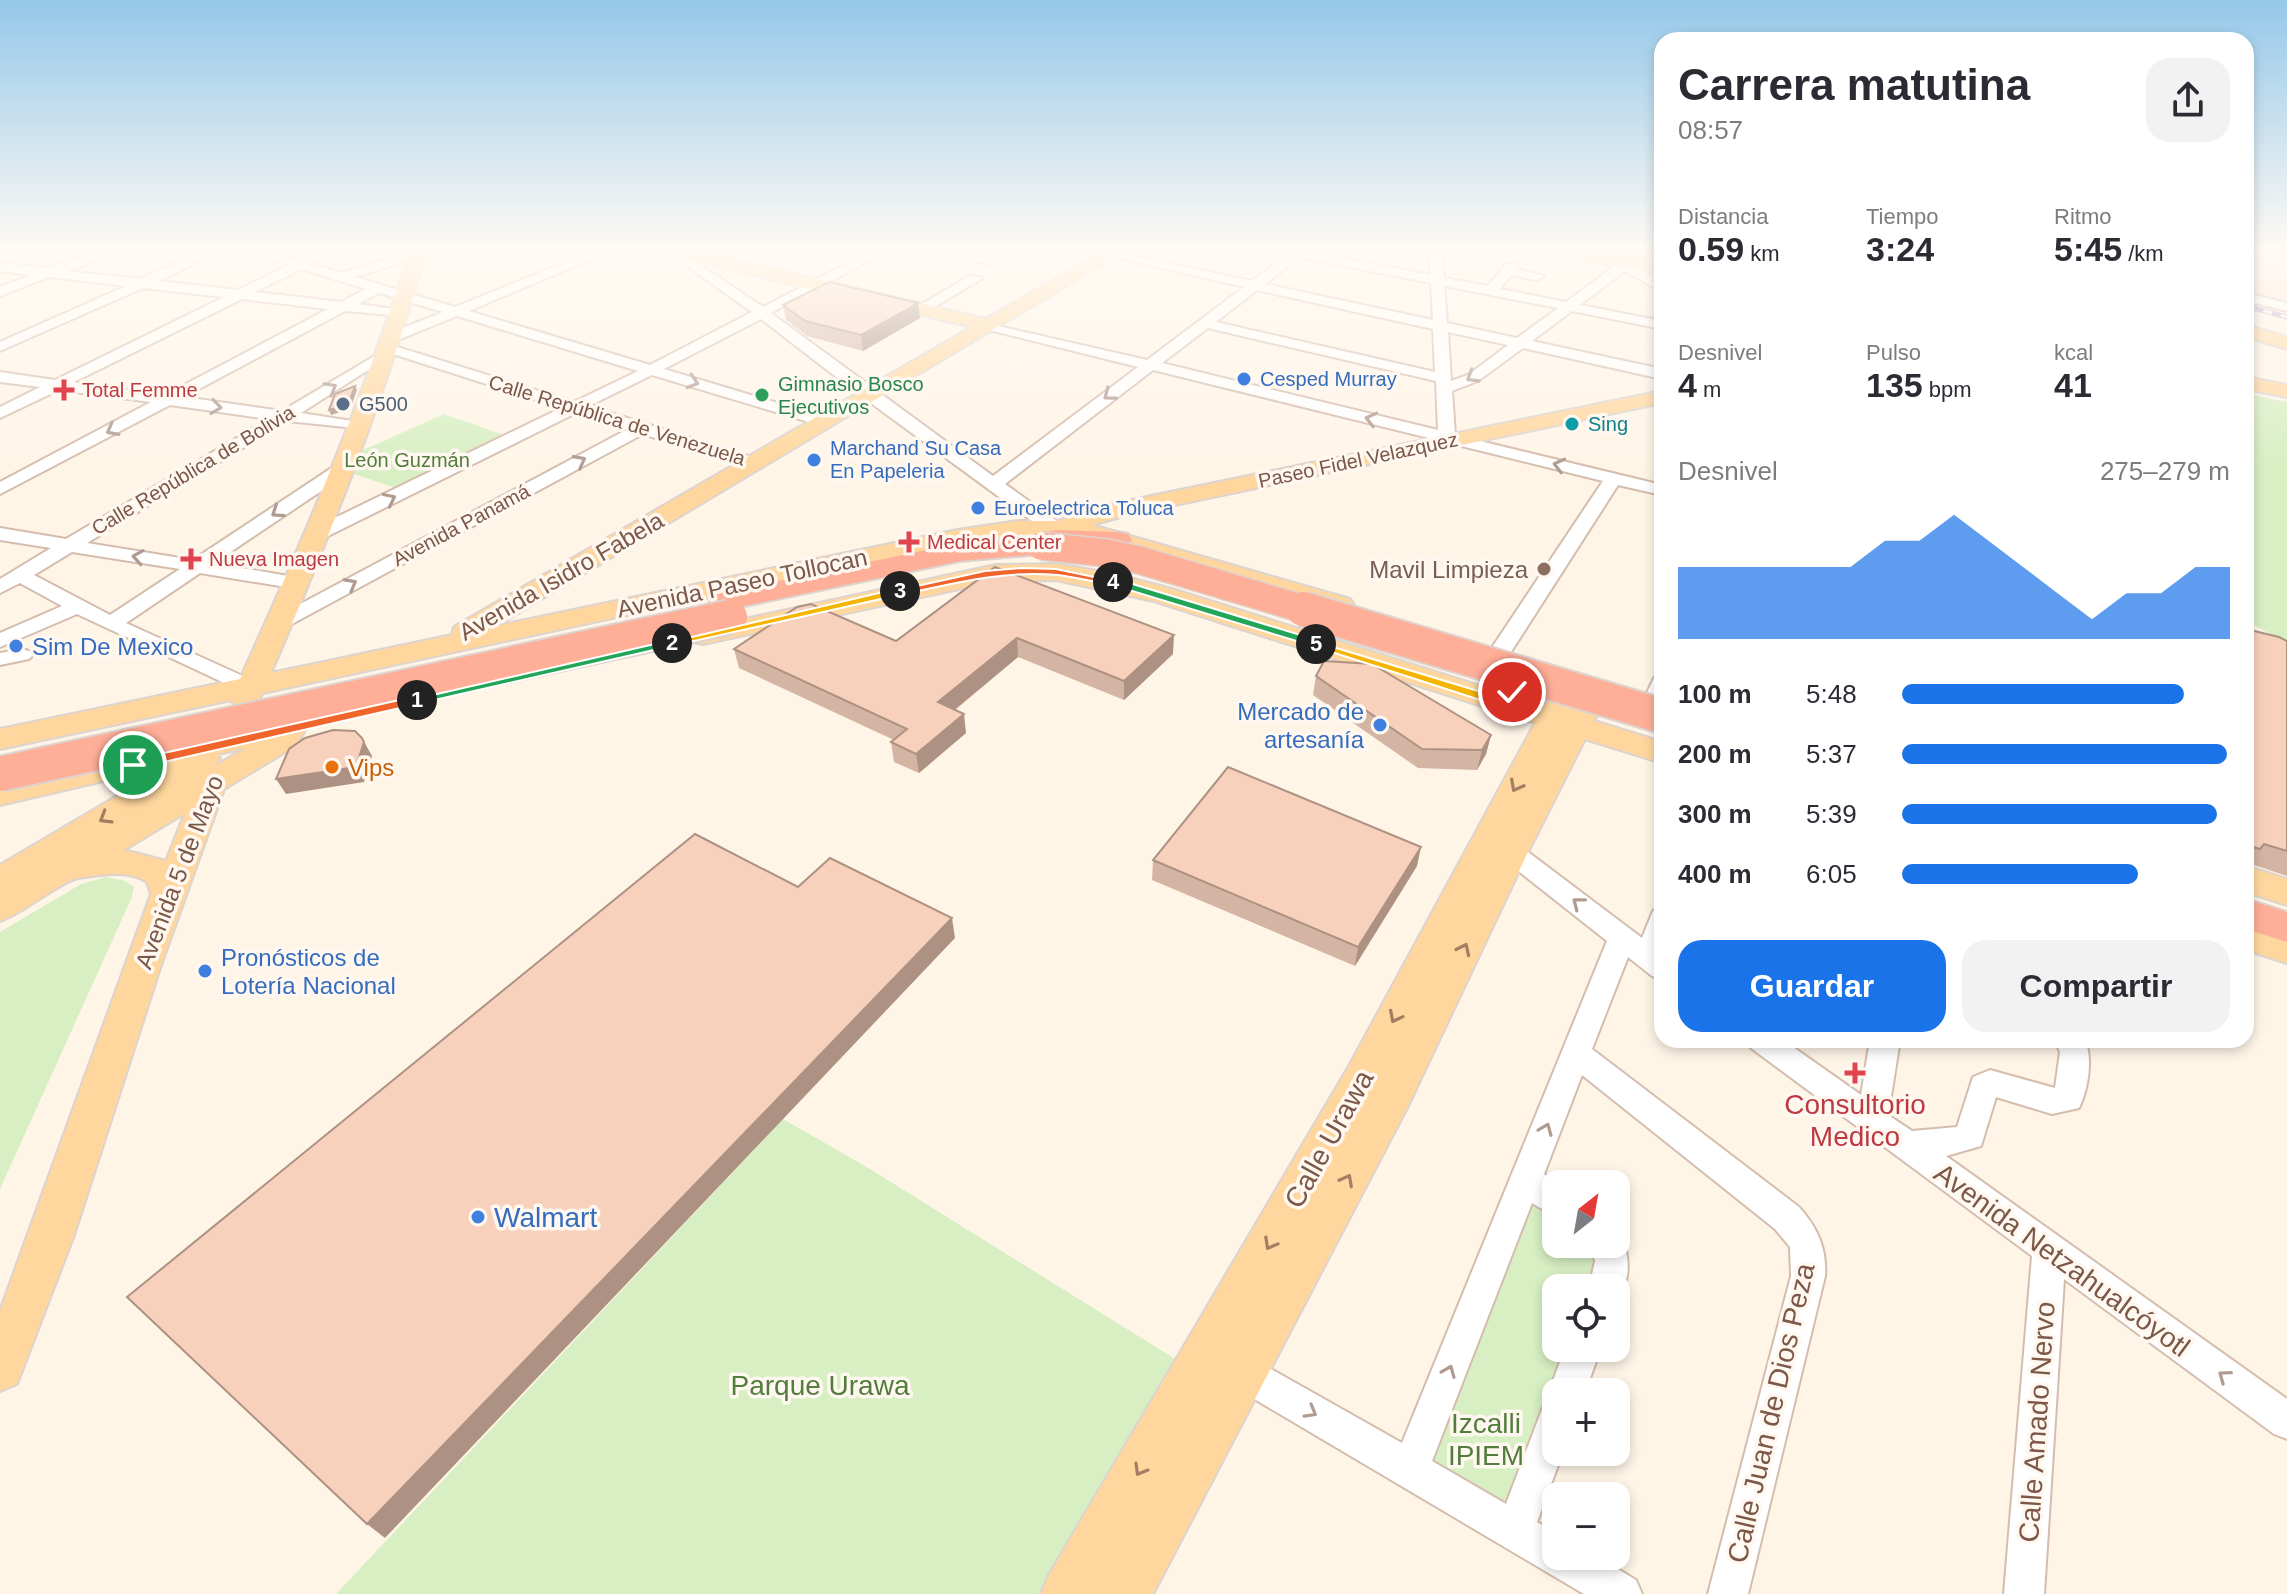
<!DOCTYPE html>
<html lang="es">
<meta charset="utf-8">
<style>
:root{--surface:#fff;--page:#f2f2f3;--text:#2b2b33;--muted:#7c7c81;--accent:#1a73e8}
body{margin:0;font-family:Arial,sans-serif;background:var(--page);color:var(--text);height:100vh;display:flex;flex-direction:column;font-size:30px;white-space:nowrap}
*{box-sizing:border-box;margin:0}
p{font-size:26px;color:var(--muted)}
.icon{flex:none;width:44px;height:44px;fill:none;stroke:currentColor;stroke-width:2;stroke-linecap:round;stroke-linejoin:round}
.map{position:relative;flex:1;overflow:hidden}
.sheet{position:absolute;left:1654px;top:32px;width:600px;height:1016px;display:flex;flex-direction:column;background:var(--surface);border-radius:24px;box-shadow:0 4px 12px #0003}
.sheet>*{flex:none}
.needle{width:52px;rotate:31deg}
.controls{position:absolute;left:1542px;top:1170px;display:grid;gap:16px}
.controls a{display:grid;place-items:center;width:88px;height:88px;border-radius:16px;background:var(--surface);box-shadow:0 4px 12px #0003;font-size:40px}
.pin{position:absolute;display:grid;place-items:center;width:68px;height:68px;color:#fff;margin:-34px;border:4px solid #fff;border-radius:50%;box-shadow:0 2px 8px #0007}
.km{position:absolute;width:40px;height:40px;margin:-20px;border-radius:50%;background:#222;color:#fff;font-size:22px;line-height:40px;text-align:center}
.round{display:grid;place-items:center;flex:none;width:84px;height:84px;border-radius:24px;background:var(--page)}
.overview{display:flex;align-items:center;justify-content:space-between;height:136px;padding:0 24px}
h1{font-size:44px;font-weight:800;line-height:60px}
.metrics{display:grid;grid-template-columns:repeat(3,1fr);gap:12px;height:136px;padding:8px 24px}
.metrics div{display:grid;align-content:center}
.metrics b{font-size:34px;font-weight:800}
.metrics small{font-size:22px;font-weight:400}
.metrics p{font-size:22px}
.chart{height:224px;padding:16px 24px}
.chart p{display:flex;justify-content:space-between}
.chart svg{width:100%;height:144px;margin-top:8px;fill:var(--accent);opacity:.7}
.action{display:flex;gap:16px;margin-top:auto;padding:16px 24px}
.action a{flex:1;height:92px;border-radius:24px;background:var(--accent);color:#fff;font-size:32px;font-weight:800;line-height:92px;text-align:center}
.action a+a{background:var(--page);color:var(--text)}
ul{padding:0 24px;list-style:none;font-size:26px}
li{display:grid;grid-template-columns:128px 96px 1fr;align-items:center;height:60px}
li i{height:20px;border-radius:10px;background:var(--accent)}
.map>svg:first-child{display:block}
.commercial{fill:#ffe4db}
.green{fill:#d7efc3}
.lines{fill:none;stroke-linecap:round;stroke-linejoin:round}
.minor-casing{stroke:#d5bdae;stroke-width:4}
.major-casing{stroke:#ddd4cf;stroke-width:4}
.highway-casing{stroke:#ddd4cf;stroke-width:4}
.minor{fill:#fff;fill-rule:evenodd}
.major{fill:#ffd79e;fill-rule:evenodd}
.highway{fill:#ffae98;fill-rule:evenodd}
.rail-casing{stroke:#b7a3cb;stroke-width:5}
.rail{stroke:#fff8f0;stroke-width:3;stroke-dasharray:9;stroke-linecap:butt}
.highway-bridge-far1-casing{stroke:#ddd4cf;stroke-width:30;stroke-linecap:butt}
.highway-bridge-casing{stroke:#ddd4cf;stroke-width:38;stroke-linecap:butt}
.highway-bridge-far1{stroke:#ffae98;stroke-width:27}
.highway-bridge{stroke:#ffae98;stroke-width:34}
.wall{fill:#d4b4a2}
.shaded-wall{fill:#ad9284}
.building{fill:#f7d1bc;stroke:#ad9284;stroke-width:2}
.oneway{stroke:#b09b91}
.oneway2{stroke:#a37e62}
.split-1{fill:#f0652b;stroke:#fff;stroke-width:2}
.split-2{fill:#22a559;stroke:#fff;stroke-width:2}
.split-3{fill:#f5b400;stroke:#fff;stroke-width:2}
.split-4{fill:#f0652b;stroke:#fff;stroke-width:2}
.split-5{fill:#22a559;stroke:#fff;stroke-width:2}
.split-6{fill:#f5b400;stroke:#fff;stroke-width:2}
.shop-dot{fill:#3f7fe0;stroke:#fff8f0;stroke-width:3}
.health-dot{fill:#e0444e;stroke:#fff8f0;stroke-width:3}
.leisure-dot{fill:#2e9e5b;stroke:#fff8f0;stroke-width:3}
.service-dot{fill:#5c6f8a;stroke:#fff8f0;stroke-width:3}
.culture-dot{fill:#0f9aa8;stroke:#fff8f0;stroke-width:3}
.education-dot{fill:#8d6e63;stroke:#fff8f0;stroke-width:3}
.food-dot{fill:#e8710a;stroke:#fff8f0;stroke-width:3}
.labels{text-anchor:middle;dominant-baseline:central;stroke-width:7;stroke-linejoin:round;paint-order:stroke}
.far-shop-label{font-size:20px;fill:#366cbe;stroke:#fff8f0;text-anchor:start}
.far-leisure-label{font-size:20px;fill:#27864d;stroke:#fff8f0;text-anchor:start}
.far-health-label{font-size:20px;fill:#be3a42;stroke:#fff8f0;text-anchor:start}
.far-service-label{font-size:20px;fill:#4e5e75;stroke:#fff8f0;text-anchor:start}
.far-street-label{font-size:20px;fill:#7c5848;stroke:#fff8f0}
.far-culture-label{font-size:20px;fill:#0d838f;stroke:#fff8f0;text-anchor:start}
.far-park-label{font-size:20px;fill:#527d3c;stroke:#fff8f0}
.education-label{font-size:24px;fill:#785e54;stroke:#fff8f0;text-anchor:end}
.street-label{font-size:24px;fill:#7c5848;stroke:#fff8f0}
.shop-label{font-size:24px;fill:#366cbe;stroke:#fff8f0;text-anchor:start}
.food-label{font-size:24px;fill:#c56008;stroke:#fff8f0;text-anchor:start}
.near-health-label{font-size:28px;fill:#be3a42;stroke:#fff8f0}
.near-street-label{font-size:28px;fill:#7c5848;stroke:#fff8f0}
.near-shop-label{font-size:28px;fill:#366cbe;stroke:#fff8f0;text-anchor:start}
.near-park-label{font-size:28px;fill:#527d3c;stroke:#fff8f0}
</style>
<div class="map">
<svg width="2287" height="1594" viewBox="0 0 2287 1594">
<rect width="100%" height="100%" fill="#fff5e7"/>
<path class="commercial" d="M2246 247H2287V306L2246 295Z"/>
<path class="green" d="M2246 394 2287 402V644L2246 620Z
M444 414 507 436 405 491 351 473 359 452Z
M106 877 125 881 134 887 132 897 0 1189V932L81 884Z
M783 1119 870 1169 1188 1367 1059 1594H336Z
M1521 1191 1556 1221V1244H1583L1612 1270 1606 1288H1556V1348H1583L1556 1392V1420L1515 1530 1410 1469Z"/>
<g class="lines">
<g class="minor-casing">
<path id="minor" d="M40 247H59L44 254 38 250Z
M116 247H135L67 271 140 279 212 247H229L158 281 238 290 289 265 235 247H255L295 259 331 247H350L308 263 341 273 417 249 422 250V256L355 277 455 307 603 247H620L469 311 650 365 752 312 660 247H675L687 255 702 247H718L693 260 763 307 879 247H895L771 313 993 476 1138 367 985 329V323L1147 360 1244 287 1070 247H1094L1252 281 1287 255 1262 247H1308V251L1430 275 1429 247H1441L1444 278 1488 286 1506 264H1516V269L1544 276 1537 280 1511 275 1500 289 1566 302 1616 265 1561 247C1603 247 1627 261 1662 282V292L1625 271 1580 305 1662 321V329L1572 311 1532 341 1662 369V379L1523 348 1478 381 1452 391 1455 435 1662 485V495L1618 485 1511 652 1500 658 1489 652 1603 481 1153 370 1005 484 1061 524 1063 528 1054 534 1047 532 853 390 761 319 664 369 831 419V425H819L652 375 589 406 761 460 764 464 761 468H749L643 434 290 625H276L273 621 276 617 628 429 576 413 326 537H312L310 533 312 529 561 408 393 354 301 413 365 423V429L287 421 87 543 193 560 336 465H348L351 469 348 473 214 563 305 579 308 583 305 587 298 589 200 573 126 623 258 683 261 688 258 693 250 695 77 614 0 647V633L62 606 20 583 0 593V579L51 548 0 540V528L66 539 269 419 170 405 0 494V482L151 402 59 390 0 418V407L40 387 0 382V372L55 380 224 297 143 288 0 351V342L126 286 49 277 0 296V287L31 275 0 271V263L47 268ZM1300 257 1431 283 1433 320 1265 284ZM302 269 366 289 341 302 255 292ZM1444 286 1558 308 1517 338 1447 323ZM1257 290 1433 329 1435 372 1216 322ZM379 293 443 312 388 334V340H398L457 316 638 371 574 402 388 344 381 348 383 351 282 411 184 397 345 311 402 316V310L358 304ZM242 299 328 309 165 395 74 382ZM1208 328 1436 381 1438 430 1162 363ZM1448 332 1508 345 1468 375 1451 381ZM72 552 180 569 110 615 34 575Z
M925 247H948L997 261 991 265Z
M971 275 983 278 926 312 914 309Z
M2246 293 2287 303V311L2246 301Z
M22 649 29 651 33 655 29 659 0 665V653Z
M1662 676V704H1647L1644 699 1654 678Z
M1511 843 1520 846 1642 938 1653 911 1662 908V979L1652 976 1628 957 1592 1049 1799 1207C1817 1227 1827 1248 1825 1276L1748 1594H1708L1791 1276 1790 1247 1775 1229 1582 1075 1544 1174 1557 1184 1556 1217 1532 1203 1432 1461 1506 1504 1543 1407 1553 1403 1549 1392 1565 1348H1601L1585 1392H1556V1452H1563L1537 1522 1556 1533V1556H1596L1636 1580 1642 1594H1584L1224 1381 1219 1368 1224 1355 1237 1350 1402 1443 1607 941 1502 858 1498 852 1502 846Z
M1746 1040H1783L1861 1095 1870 1040H1900L1888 1115 1912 1131 1957 1127 1973 1077 1990 1070 2055 1088 2060 1052 2055 1040H2085C2093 1059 2088 1090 2079 1108L2052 1114 1996 1097 1981 1146 1946 1156 2287 1399V1439L2274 1434 2064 1279 2044 1594H2004L2032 1256 1751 1048Z
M1616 1231 1620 1233C1630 1256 1632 1280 1616 1301V1288H1589L1595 1261 1591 1244H1616Z"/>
</g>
<g class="major-casing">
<path id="major" d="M411 247H427C387 393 331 533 271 673L452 635 454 627 972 327 652 251 650 247H680L986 319 1111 247H1131L496 626 957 530 1018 521H1057L1122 502 1662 391V403L1127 515 1092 525 1350 599 1354 605 1350 611 1341 613 1098 541 1054 535H1018L957 544 263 693 255 706 245 709 235 706 231 700 0 749V729L240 679C304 538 365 396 411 247Z
M1504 247H1551L1662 262V272L1512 252Z
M2246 325 2287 337V349L2246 337Z
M2246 377 2287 385V397L2246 389Z
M1056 564 1110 573 1172 589 1544 706 1551 695 1561 692 1571 695 1576 701 1574 704 1587 698 1597 700 1602 707 1594 721 1662 742V763L1585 739 1528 852 1408 1106 1153 1594H1041L1049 1575 1349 1066 1535 723 1154 601 1056 580 996 581 703 644 693 642 689 636 693 630 703 628 996 565Z
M291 718 302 721 306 728 297 745 224 789 161 965 74 1235 17 1384 0 1391V1311L151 894 147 882C128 869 100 875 79 878 64 879 22 914 0 921V865L168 766 0 805V783ZM246 748 215 766 220 758 218 754ZM185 813 166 861 124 850Z
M2246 866 2287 879V905L2246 892Z
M2246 922 2287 935V963L2246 950Z"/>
</g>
<g class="highway-casing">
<path id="highway" d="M1056 530 1118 532 1128 534 1132 540 1128 546 1118 548 1055 546 1051 552 1041 554 960 561 725 610 714 607 710 601 714 595 725 592 960 543 1042 538 1046 532Z
M2246 899 2287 912V942L2246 929Z"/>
</g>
<use href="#minor" class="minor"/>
<use href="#major" class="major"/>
<use href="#highway" class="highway"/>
<g class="rail-casing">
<path id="rail" d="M2246 306 2287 317"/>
</g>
<use href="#rail" class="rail"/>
<g class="highway-bridge-far1-casing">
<path id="highway-bridge-far1" d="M1041 546 1107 553 1139 560 1310 611"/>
</g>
<g class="highway-bridge-casing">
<path id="highway-bridge" d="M1303 609 1662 716
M0 774 730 617"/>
</g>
<use href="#highway-bridge-far1" class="highway-bridge-far1"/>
<use href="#highway-bridge" class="highway-bridge"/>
</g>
<path class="wall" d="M918 303 920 318 863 351 807 336 786 320 783 305Z
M995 567 1173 654 1124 700 1018 657 955 710 966 733 919 773 894 762 891 742 894 740 739 668 734 649 896 641Z
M2246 629 2287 641V876L2248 863 2246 865Z
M1316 676 1491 735 1486 754 1477 770 1418 768 1313 695Z
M1153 860 1417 866 1355 966 1152 880Z"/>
<path class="shaded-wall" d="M918 303 920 318 863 351 861 335Z
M355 386 357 390 350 409 331 415 329 410Z
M1174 635 1173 654 1124 700V681Z
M1017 638 1018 657 941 721 938 702Z
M964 714 966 733 919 773 916 754Z
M1491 735 1486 754 1477 770 1482 750Z
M362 738 372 756 364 782 286 794 276 779Z
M1421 847 1417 866 1355 966 1358 947Z
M952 918 955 938 385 1538 367 1524Z"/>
<path class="building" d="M829 282 918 303 861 335 805 321 783 305Z
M355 386 348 405 329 410 335 394Z
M995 567 1174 635 1124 681 1017 638 938 702 964 714 916 754 891 742 907 729 734 649 797 607 811 604 896 641Z
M2246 629 2279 637 2287 641V851L2264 844 2260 849 2246 845Z
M1324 661 1372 664 1491 735 1482 750 1422 749 1316 676Z
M333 730 355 731 362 738 364 742 356 767 276 779 289 749 305 738Z
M1228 767 1421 847 1358 947 1153 860Z
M695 834 798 887 830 858 952 918 367 1524 127 1297Z"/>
<defs><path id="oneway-chevron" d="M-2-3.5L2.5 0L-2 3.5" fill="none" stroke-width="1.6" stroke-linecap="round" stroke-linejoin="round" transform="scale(2)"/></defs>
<g class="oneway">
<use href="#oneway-chevron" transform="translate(1472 377) rotate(149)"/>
<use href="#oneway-chevron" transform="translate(693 382) rotate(17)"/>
<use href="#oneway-chevron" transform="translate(331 388) rotate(-30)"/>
<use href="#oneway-chevron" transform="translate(1109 395) rotate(143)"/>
<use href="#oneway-chevron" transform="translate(216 407) rotate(8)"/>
<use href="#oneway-chevron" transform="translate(1371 419) rotate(-166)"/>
<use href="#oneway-chevron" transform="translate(112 430) rotate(152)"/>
<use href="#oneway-chevron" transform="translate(580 461) rotate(-28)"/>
<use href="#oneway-chevron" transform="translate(1559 465) rotate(-166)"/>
<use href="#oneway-chevron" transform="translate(390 499) rotate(-26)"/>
<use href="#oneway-chevron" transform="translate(277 512) rotate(146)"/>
<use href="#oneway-chevron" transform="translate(138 557) rotate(-171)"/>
<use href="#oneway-chevron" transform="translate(351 584) rotate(-29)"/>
<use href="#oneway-chevron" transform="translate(1578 903) rotate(-142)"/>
<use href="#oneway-chevron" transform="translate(1546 1129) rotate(-68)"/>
<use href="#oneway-chevron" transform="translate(1449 1371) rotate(-68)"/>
<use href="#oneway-chevron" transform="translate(2224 1376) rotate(-144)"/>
<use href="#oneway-chevron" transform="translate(1311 1412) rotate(30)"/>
</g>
<g class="oneway2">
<use href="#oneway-chevron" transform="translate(1516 786) rotate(118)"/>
<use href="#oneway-chevron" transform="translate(105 818) rotate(149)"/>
<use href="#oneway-chevron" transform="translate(1464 949) rotate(-64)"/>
<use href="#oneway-chevron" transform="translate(1395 1017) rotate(117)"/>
<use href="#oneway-chevron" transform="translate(1347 1180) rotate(-62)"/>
<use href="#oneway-chevron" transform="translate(1270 1244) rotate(119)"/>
<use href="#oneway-chevron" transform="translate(1140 1470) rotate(120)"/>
</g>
<linearGradient id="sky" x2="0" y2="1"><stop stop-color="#95c8e9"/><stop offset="0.53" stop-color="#fffaf4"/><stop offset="1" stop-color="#fffaf4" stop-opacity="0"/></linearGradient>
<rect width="2287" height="470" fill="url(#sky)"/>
<path class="split-1" d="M417 696 422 698V703L133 769 126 765 133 760Z"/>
<path class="split-2" d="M672 640 676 641V645L417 704 411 700Z"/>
<path class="split-3" d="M900 588 905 591 903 594 672 646 666 643Z"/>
<path class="split-4" d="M1022 568 1056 569 1118 582 1113 585C1094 582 1075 577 1057 575 1003 570 951 584 900 595L894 591 985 571Z"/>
<path class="split-5" d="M1113 578 1320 641 1322 644 1313 646 1109 584 1108 582Z"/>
<path class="split-6" d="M1313 641 1478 691 1512 688 1518 692 1512 695 1477 699 1313 646Z"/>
<g class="shop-dot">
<circle cx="1244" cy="379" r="8"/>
<circle cx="814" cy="460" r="8"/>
<circle cx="978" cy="508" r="8"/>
<circle cx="16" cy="646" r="8"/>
<circle cx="1380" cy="725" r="8"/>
<circle cx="205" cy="971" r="8"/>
<circle cx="478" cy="1217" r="8"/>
</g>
<g class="health-dot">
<path d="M60 378h8v8h8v8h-8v8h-8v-8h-8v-8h8z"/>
<path d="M905 530h8v8h8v8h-8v8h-8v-8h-8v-8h8z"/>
<path d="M187 547h8v8h8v8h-8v8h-8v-8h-8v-8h8z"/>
<path d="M1851 1061h8v8h8v8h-8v8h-8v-8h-8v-8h8z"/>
</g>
<circle class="leisure-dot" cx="762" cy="395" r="8"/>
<circle class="service-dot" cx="343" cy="404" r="8"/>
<circle class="culture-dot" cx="1572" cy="424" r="8"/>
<circle class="education-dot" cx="1544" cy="569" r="8"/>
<circle class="food-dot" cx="332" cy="767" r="8"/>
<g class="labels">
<g class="far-shop-label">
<text x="1260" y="379">Cesped Murray</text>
<text x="830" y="448">Marchand Su Casa<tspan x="830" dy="23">En Papeleria</tspan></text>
<text x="994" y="508">Euroelectrica Toluca</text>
</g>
<g class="far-leisure-label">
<text x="778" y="384">Gimnasio Bosco<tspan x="778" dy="23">Ejecutivos</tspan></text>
</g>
<g class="far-health-label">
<text x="82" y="390">Total Femme</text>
<text x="927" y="542">Medical Center</text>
<text x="209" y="559">Nueva Imagen</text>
</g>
<g class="far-service-label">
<text x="359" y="404">G500</text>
</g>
<g class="far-street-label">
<text transform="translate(617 420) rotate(17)">Calle República de Venezuela</text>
<text transform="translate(1358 460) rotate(-12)">Paseo Fidel Velazquez</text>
<text transform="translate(193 470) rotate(-31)">Calle República de Bolivia</text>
<text transform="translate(461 525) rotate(-28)">Avenida Panamá</text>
</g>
<g class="far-culture-label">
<text x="1588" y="424">Sing</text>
</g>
<g class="far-park-label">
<text x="407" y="460">León Guzmán</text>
</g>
<g class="education-label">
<text x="1528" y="569">Mavil Limpieza</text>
</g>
<g class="street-label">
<text transform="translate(561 576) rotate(-30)">Avenida Isidro Fabela</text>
<text transform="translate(742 583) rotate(-12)">Avenida Paseo Tollocan</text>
<text transform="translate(179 872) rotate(-69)">Avenida 5 de Mayo</text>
</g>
<g class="shop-label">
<text x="32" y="646">Sim De Mexico</text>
<text x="1364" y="711" text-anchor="end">Mercado de<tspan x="1364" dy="28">artesanía</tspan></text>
<text x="221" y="957">Pronósticos de<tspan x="221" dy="28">Lotería Nacional</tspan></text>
</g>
<g class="food-label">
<text x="348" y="767">Vips</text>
</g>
<g class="near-health-label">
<text x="1855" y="1104">Consultorio<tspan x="1855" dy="32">Medico</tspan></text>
</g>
<g class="near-street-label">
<text transform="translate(1329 1139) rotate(-61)">Calle Urawa</text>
<text transform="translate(2062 1260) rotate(36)">Avenida Netzahualcóyotl</text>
<text transform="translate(1771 1413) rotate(-77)">Calle Juan de Dios Peza</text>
<text transform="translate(2037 1422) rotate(-86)">Calle Amado Nervo</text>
</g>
<g class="near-shop-label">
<text x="494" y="1217">Walmart</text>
</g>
<g class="near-park-label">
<text x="820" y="1385">Parque Urawa</text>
<text x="1486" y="1423">Izcalli<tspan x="1486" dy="32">IPIEM</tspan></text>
</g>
</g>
</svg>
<div class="controls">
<a><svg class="needle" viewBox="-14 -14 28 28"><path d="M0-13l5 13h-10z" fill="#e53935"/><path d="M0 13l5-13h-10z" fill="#7c7c81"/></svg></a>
<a><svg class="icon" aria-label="locate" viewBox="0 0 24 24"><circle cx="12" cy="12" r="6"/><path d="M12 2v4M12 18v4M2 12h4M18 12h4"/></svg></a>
<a>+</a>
<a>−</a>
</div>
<div class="pin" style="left:133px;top:765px;background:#1e9e55"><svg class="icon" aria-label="arrive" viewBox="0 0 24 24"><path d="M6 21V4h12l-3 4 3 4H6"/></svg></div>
<div class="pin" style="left:1512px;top:692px;background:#d93025"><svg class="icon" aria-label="check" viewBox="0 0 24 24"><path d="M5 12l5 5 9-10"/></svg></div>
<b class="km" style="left:417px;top:700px">1</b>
<b class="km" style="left:672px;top:643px">2</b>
<b class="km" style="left:900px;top:591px">3</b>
<b class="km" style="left:1113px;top:582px">4</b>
<b class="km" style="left:1316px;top:644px">5</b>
<section class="sheet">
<div class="overview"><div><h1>Carrera matutina</h1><p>08:57</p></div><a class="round"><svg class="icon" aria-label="share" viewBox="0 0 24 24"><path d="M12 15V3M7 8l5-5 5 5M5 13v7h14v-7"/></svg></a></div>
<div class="metrics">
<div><p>Distancia</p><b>0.59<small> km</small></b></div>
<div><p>Tiempo</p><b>3:24</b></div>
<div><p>Ritmo</p><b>5:45<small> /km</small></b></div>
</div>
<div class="metrics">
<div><p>Desnivel</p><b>4<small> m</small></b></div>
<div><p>Pulso</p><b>135<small> bpm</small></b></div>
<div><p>kcal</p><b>41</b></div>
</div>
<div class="chart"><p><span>Desnivel</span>275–279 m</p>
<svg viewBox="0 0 160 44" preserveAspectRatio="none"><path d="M0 44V22L10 22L20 22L30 22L40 22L50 22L60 14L70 14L80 6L90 14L100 22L110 30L120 38L130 30L140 30L150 22L160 22V44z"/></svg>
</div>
<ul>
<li><b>100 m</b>5:48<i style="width:86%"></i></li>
<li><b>200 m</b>5:37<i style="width:99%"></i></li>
<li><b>300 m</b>5:39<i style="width:96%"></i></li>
<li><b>400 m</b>6:05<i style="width:72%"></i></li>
</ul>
<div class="action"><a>Guardar</a><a>Compartir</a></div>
</section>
</div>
